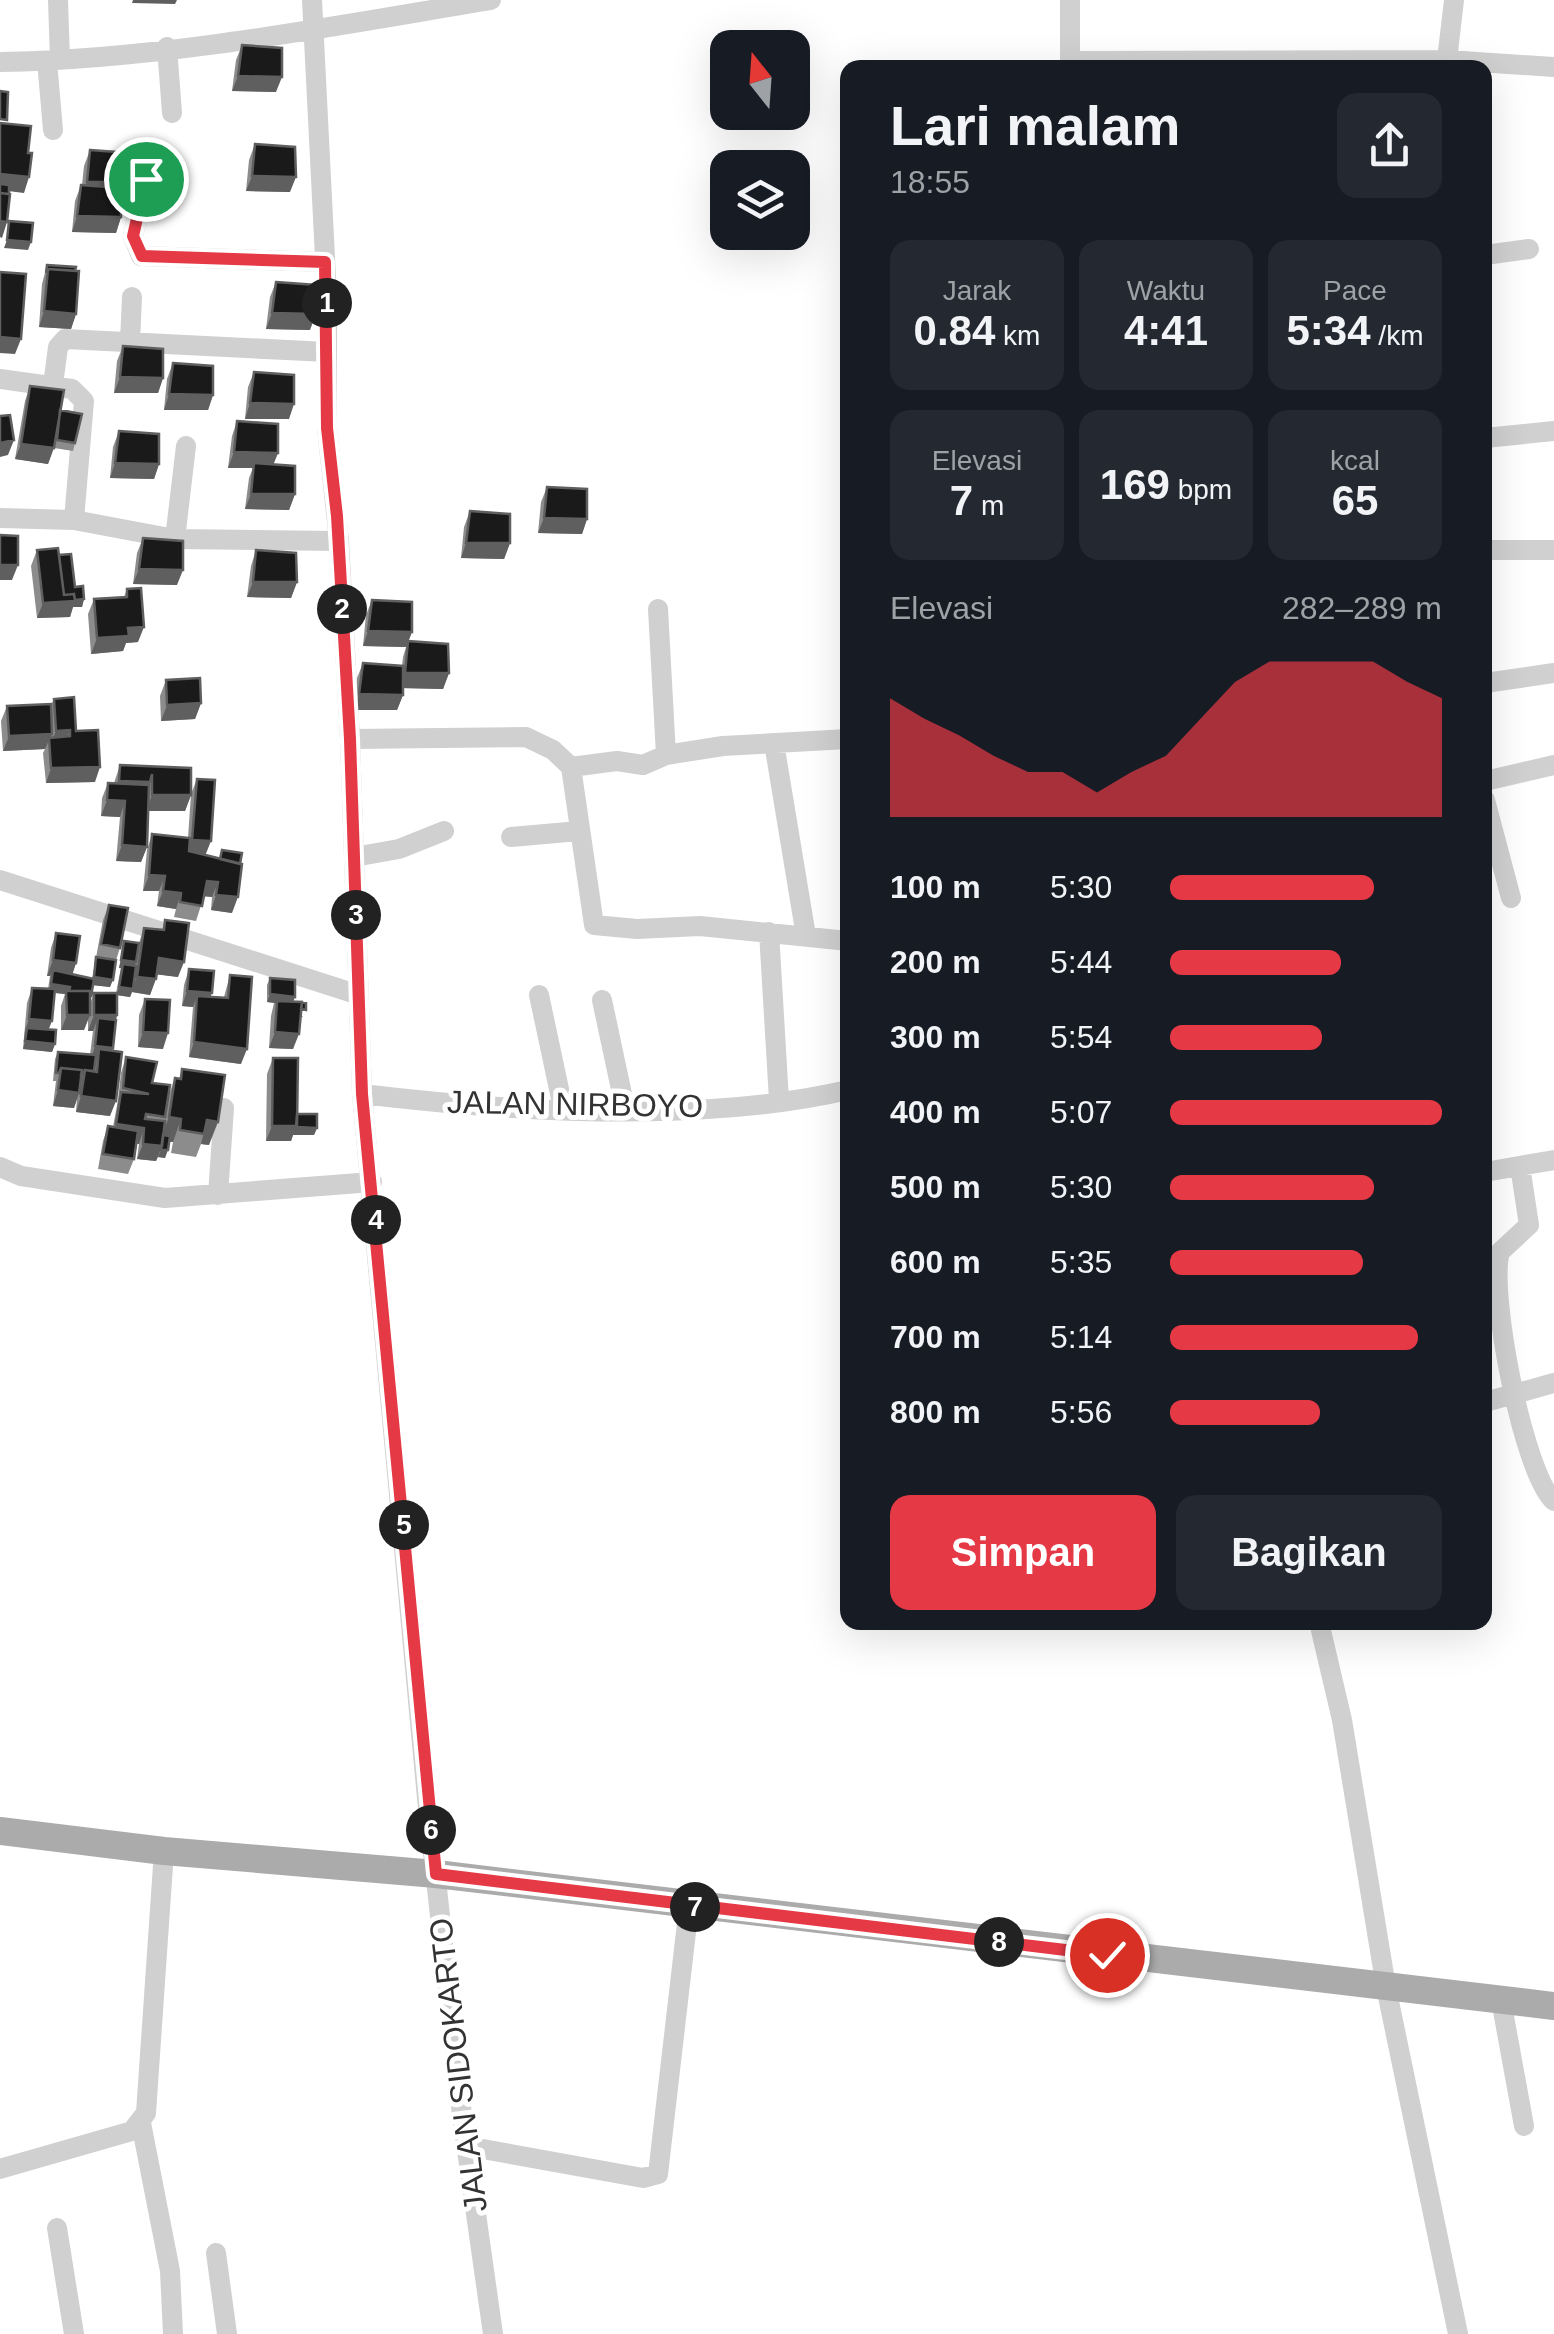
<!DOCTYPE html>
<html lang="id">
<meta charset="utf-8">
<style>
:root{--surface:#171b24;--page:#242831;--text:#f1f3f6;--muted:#9ea1a6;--accent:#e63946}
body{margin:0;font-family:Arial,sans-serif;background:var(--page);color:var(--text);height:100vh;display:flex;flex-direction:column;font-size:38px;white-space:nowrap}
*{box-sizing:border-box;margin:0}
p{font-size:32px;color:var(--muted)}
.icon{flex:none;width:55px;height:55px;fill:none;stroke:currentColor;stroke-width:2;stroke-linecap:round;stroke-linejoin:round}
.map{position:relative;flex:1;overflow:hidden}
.drawer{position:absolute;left:840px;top:60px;width:652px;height:1570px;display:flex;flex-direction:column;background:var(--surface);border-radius:20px;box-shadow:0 10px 40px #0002}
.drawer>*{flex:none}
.needle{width:65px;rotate:343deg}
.buttons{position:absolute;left:710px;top:30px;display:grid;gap:20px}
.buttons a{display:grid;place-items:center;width:100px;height:100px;border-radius:20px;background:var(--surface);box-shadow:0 10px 40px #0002;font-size:50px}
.pin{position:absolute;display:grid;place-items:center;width:85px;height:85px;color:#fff;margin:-42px;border:5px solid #fff;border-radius:50%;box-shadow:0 2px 10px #0007}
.km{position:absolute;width:50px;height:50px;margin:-25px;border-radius:50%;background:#222;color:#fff;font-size:28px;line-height:50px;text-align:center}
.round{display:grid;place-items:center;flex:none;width:105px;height:105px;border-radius:20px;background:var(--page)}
.head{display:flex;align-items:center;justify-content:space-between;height:170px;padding:0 50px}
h1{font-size:55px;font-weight:700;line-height:75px}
.stats{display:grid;grid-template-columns:repeat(3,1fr);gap:15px;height:170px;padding:10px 50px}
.stats div{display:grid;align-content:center;border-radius:20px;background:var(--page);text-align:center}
.stats b{font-size:42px;font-weight:700}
.stats small{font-size:28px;font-weight:400}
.stats p{font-size:28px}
.chart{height:280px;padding:20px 50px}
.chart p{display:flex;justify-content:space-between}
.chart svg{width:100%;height:180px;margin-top:10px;fill:var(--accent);opacity:.7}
.cta{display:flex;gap:20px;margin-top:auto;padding:20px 50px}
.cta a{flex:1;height:115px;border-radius:20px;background:var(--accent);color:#fff;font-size:40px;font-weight:700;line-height:115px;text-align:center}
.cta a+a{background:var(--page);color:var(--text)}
ul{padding:0 50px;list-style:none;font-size:32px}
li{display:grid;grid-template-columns:160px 120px 1fr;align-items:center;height:75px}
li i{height:25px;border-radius:12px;background:var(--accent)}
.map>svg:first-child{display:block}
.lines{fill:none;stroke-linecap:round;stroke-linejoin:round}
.minor{stroke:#d0d0d0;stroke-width:20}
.major{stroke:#ababab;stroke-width:28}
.wall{fill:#8c8c8c}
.shaded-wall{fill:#5f5f5f}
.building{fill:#1a1a1a;stroke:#5f5f5f;stroke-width:2.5}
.route-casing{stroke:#fff;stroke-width:20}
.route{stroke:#e63946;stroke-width:12}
.labels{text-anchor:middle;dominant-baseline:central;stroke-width:10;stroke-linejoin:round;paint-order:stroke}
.street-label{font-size:32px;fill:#333;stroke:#fff}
</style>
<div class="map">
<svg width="1554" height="2334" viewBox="0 0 1554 2334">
<rect width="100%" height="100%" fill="#fff"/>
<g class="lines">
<path class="minor" d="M58 0 60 60
M312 0 327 297V428L339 541 350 739 362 1094 427 1798 462 2115 493 2334
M167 47 172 113
M47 61 53 130
M1070 61 1447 60 1554 67
M0 62C158 60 334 26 491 0
M1070 68V0
M1441 68 1447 60 1454 0
M150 161 133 236 141 256 325 262
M1485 255 1529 249
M130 342 132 297
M0 379 72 389 84 401 74 520
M53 385 58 347 65 339 327 352
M1485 438 1554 431
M0 518 74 520 175 539 339 541
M175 539 186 446
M1485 550H1554
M658 609 666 755
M1485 683 1554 673
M350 739 526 737 553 750 571 767 594 925 637 929 700 926 848 941
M774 743 806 936
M571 767 617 761 643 765 666 755 723 746 848 739
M1485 781 1554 765
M1485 800 1511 898
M511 837 579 831
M354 857 399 849 444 831
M0 880 356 994
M769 932 779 1100
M539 995 563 1108
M602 1000 625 1108
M362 1094C512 1112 701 1124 848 1090
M1520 1166 1529 1225 1500 1252C1488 1292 1524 1475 1554 1501
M0 1167 21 1176 165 1198 372 1182
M1485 1172 1554 1160
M218 1195 224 1108
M1485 1402 1554 1383
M1319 1622 1342 1720 1386 1987 1458 2334
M1501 2000 1524 2126
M141 2123 170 2271 173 2334
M466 2146 643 2178 658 2174 689 1906
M0 2169 132 2131 146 2113 164 1851
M57 2228 74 2334
M216 2253 227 2334"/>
<path class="major" d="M0 1831 164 1851 436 1874 1554 2006"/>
</g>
<path class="wall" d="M242 45 276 92 232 91 236 60Z
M255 144 290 192 246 191 249 160Z
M90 150 125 198 121 197V217L116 233 72 232 75 201 81 185H82L84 166Z
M47 265 76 314 71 329 39 327 42 284Z
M276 282 310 330 266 329 270 297Z
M123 346 163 378 158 393H114L117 361Z
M173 363 213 395 208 410H164L167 379Z
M254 372 289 419H245L248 387Z
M30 386 60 410 75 443 73 451 54 448 55 443 48 464 15 459 25 401Z
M237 421 278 453 273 464 295 494 289 510 245 509 249 478 253 468H228L232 436Z
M119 431 159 464 154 479 110 478 113 447Z
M547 487 587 519 582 534 538 533 541 502Z
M470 511 510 543 504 559 461 558 464 527Z
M143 538 177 585 133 584 137 553Z
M37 550 59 555 75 587 84 599 82 607H73L70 617 37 618 31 566Z
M256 550 297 582 291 598 247 597 251 566Z
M127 589 138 642 126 643 123 651 91 654 88 614 94 599 124 597Z
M372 600 412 632 406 647 363 646 366 615Z
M408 641 449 673 443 689 403 688V695L397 710H354L357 678 363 663 402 666 403 657Z
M166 680 201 703 195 719 161 721 160 696Z
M54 699 76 731 95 782 46 783 43 753 45 749 3 751 1 721 7 706 51 705Z
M120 765 191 795 185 811H148L147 847 141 862 116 861 120 817 101 816 102 798 108 783H114Z
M197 779 206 855 219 859 222 850 232 913 211 910 212 897 204 896 196 921 174 917 176 909 157 906 159 891H143L147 850 152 834 188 838 191 794Z
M109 905 120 948 116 960 110 987 93 985 90 1004 94 993H116L121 968H119L124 941 139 943 144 928 162 930 165 920 178 977 157 974 150 995 132 992 130 997 117 995V1015L112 1050 110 1116 76 1112 77 1098 74 1108 53 1106 56 1081H53L55 1059 58 1052 90 1055 93 1031H88V1019L84 1030H61V1006L65 994 54 993 48 1030 55 1044 52 1052 23 1049 27 1003 32 988 48 989 50 976H47L51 948 56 933 76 963 72 974 92 979 103 920Z
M189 969 211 996 224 997 230 975 241 1064 189 1057 193 1007 182 1006 184 985Z
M270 978 293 1002 303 1017H300L293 1049 269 1048 271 1016 274 1003 267 1002V985Z
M145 999 163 1049 138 1047 139 1015Z
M126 1057 152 1083 169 1094 175 1078 179 1079 182 1069 209 1145 201 1144 196 1157 171 1153 173 1142H169L165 1158 158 1157 156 1161 137 1159 139 1144 136 1143 134 1159 128 1174 98 1169 103 1141 108 1126 113 1127 118 1100 121 1073Z
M273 1058 297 1113 317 1128 314 1135H293L291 1141H266L267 1074Z"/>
<path class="shaded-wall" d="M133 0H177L175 4 132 3Z
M238 76 282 77 276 92 232 91Z
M0 174 29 177 24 193 0 190Z
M252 176 296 177 290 192 246 191Z
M87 182H130L125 198 81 197Z
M77 216 121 217 116 233 72 232Z
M0 221 7 222 2 238 0 237Z
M7 240 31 242 28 250 4 248Z
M44 311 76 314 71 329 39 327Z
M272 313 316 314 310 330 266 329Z
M0 337 21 339 15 354 0 353Z
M120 377 163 378 158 393H114Z
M169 394 213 395 208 410H164Z
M250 403 294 404 289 419H245Z
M14 440 8 455 0 457V443Z
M21 444 54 448 48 464 15 459Z
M234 452 278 453 272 468 254 463 253 468H228Z
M115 463 159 464 154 479 110 478Z
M251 494H295L289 510 245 509Z
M544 518 587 519 582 534 538 533Z
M466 543H510L504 559 461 558Z
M0 565H18L12 580H0Z
M139 569 183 570 177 585 133 584Z
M253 582H297L291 598 247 597Z
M84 599 82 607H73L70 617 37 618 43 603Z
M144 627 138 642 126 643 123 651 91 654 97 638 128 628Z
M368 631 412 632 406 647 363 646Z
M405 673H449L443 689 399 688Z
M359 694 403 695 397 710H354Z
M201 703 195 719 161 721 167 705Z
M70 730 64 745 50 746 56 731Z
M52 734 45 749 3 751 9 736Z
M100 767 95 782 46 783 51 768Z
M119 781 150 782 144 798 114 796Z
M152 795H191L185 811H146Z
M107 800 125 801 120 817 101 816Z
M192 840 211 841 205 856 186 855Z
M122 845 147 847 141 862 116 861Z
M149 875 165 876 159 891H143Z
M207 881 218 882 212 897 201 896Z
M163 891 181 893 176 909 157 906Z
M216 895 238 897 232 913 211 910Z
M159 958 184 962 178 977 153 974Z
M53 960 76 963 71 979 53 970 50 976H47Z
M121 960 136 962 134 970 119 968Z
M94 977 113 980 110 987 91 985Z
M137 977 156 979 150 995 132 992 130 997 116 995 119 987 132 989Z
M51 984 70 987 67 994 66 991 65 994 48 992Z
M187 991 212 993 206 1008 197 996 193 1007 182 1006Z
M270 994 295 997 292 1005 267 1002Z
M67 1015H90L84 1030H61Z
M94 1015H117L112 1031 98 1018 93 1031H88Z
M29 1019 52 1021 46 1036 27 1028 24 1035Z
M143 1032 168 1033 163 1049 138 1047Z
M275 1032 299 1034 293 1049 269 1048Z
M25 1041 55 1044 52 1052 23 1049Z
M194 1042 247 1049 241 1064 189 1057Z
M95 1046 113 1048 107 1063 99 1049 94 1062H90Z
M58 1090 79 1093 74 1108 53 1106Z
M81 1096 116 1101 110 1116 76 1112Z
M169 1117 181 1119 173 1142 160 1140Z
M207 1120 218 1122 209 1145 201 1144Z
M116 1124 144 1128 139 1144 111 1140Z
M272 1126H297L317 1128 314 1135H293L291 1141H266Z
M143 1144 162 1146 156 1161 137 1159Z
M161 1150H168L165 1158 158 1157Z"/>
<path class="building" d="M242 45 282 48V77L238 76Z
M0 91 8 92 7 120 0 119Z
M0 123 31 126 28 153H32L29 177 0 174Z
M255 144 295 147 296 177 252 176Z
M90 150 130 153V182H87Z
M0 184 9 185V194L0 193Z
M81 185 121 188V217L77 216Z
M0 193 10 194 7 222 0 221Z
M9 221 33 223 31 242 7 240Z
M47 265 76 267 75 271 48 269 46 273Z
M48 269 79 271 76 314 44 311Z
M0 272 26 274 21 339 0 337Z
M276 282 316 285V314L272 313Z
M123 346 163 349V378L120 377Z
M173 363 213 366V395L169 394Z
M254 372 294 375V404L250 403Z
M30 386 64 390 54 448 21 444Z
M60 410 82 414 75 443 57 440Z
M10 415 14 440 0 443V416Z
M237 421 278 424V453L234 452Z
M119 431 159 434V464L115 463Z
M254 463 295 466V494H251Z
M547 487 587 489V519L544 518Z
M470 511 510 514V543H466Z
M0 535 18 536V565H0Z
M143 538 183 541V570L139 569Z
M58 548 64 595 74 594 75 601 43 603 37 550Z
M256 550 296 553 297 582H253Z
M71 554 75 587 83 586 84 599 75 600 74 594 64 595 59 555Z
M141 588 144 627 128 628 129 636 97 638 94 599 127 597V589Z
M372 600 412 602V632L368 631Z
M408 641 448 644 449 673H405Z
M363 663 403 666V695L359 694Z
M200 678 201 703 167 705 166 680Z
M74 697 76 731 98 730 100 767 51 768 49 738 70 736V730L56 731 54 699Z
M51 704 52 734 9 736 7 706Z
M120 765 191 768V795H152V774L150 782 119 781Z
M197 779 215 780 211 841 192 840Z
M108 783 149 785 147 847 122 845 125 801 107 800Z
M152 834 190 838 189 851 242 864 238 897 216 895 218 882 207 881 202 906 180 902 181 893 163 891 165 876 149 875Z
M222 850 242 853 240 864 220 859Z
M109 905 128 908 120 948 101 944Z
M165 920 189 923 184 962 159 958 156 979 137 977 144 928 164 930Z
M56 933 80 936 76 963 53 960Z
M124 941 139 943 136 962 121 960Z
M96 957 116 960 113 980 94 977Z
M123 964 136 966 133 989 119 987Z
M189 969 214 971 212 993 187 991Z
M53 970 94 979 91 997 90 991H69L70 987 51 984Z
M230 975 252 977 247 1049 194 1042 197 996 228 998Z
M270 978 295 980V997L270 994Z
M32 988 55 989 52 1021 29 1019Z
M66 991H90V1015H67Z
M94 993H117V1015H94Z
M145 999 170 1000 168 1033 143 1032Z
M277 1001 302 1002 299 1034 275 1032Z
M302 1002 306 1003V1010L301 1009Z
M98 1018 116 1020 113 1048 95 1046Z
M27 1028 56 1030 55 1044 25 1041Z
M99 1049 122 1052 116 1101 81 1096 85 1070 97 1072Z
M58 1052 96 1055 94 1071 85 1070 83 1075H81L82 1070 61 1068 59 1073H56Z
M126 1057 157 1062 152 1083 170 1085 165 1117 146 1114 145 1119 165 1121 162 1146 143 1144 144 1128 116 1124 121 1092 149 1094 123 1088Z
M273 1058H298L297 1126H272Z
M61 1068 82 1070 79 1093 58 1090Z
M182 1069 225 1075 218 1122 207 1120 204 1134 180 1130 181 1119 169 1117 175 1078 181 1079Z
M297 1114H317V1128L296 1127Z
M108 1126 138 1131 134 1159 103 1154Z
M163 1135 170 1136 168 1150H161Z"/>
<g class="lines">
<g class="route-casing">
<path id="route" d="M146 179 133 236 142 256 325 262 327 428 337 516 350 739 362 1094 436 1874 1107 1955"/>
</g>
<use href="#route" class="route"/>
</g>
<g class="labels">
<g class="street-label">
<text transform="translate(575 1104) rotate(1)">JALAN NIRBOYO</text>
<text transform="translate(458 2065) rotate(-97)">JALAN SIDOKARTO</text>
</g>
</g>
</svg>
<div class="buttons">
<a><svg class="needle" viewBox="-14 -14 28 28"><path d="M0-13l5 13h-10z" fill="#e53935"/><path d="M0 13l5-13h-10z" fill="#9ea1a6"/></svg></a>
<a><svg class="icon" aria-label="layers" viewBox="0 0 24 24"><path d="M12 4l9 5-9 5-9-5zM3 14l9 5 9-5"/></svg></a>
</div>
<div class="pin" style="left:146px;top:179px;background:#1e9e55"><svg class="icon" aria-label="arrive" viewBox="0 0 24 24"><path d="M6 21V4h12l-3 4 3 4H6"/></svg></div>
<div class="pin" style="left:1107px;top:1955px;background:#d93025"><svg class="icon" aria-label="check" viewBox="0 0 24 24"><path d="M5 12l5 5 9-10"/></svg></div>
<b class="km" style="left:327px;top:303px">1</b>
<b class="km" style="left:342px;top:609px">2</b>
<b class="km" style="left:356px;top:915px">3</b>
<b class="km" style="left:376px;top:1220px">4</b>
<b class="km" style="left:404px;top:1525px">5</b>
<b class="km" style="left:431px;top:1830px">6</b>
<b class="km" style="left:695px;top:1907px">7</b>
<b class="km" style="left:999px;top:1942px">8</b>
<section class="drawer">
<div class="head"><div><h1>Lari malam</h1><p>18:55</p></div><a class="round"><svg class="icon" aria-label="share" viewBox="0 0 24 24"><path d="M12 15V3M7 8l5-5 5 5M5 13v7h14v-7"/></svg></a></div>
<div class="stats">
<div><p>Jarak</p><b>0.84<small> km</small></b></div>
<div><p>Waktu</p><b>4:41</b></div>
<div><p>Pace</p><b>5:34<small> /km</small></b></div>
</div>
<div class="stats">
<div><p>Elevasi</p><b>7<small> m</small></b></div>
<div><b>169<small> bpm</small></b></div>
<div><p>kcal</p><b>65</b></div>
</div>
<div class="chart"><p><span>Elevasi</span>282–289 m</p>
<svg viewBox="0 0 160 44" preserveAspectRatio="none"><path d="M0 44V15L10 20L20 24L30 29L40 33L50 33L60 38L70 33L80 29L90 20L100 11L110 6L120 6L130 6L140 6L150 11L160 15V44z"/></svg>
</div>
<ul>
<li><b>100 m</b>5:30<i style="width:75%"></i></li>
<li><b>200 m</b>5:44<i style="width:63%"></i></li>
<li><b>300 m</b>5:54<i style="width:56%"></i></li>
<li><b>400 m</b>5:07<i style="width:100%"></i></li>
<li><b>500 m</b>5:30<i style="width:75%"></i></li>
<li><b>600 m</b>5:35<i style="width:71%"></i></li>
<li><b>700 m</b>5:14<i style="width:91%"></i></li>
<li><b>800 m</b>5:56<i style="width:55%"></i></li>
</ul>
<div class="cta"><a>Simpan</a><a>Bagikan</a></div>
</section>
</div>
